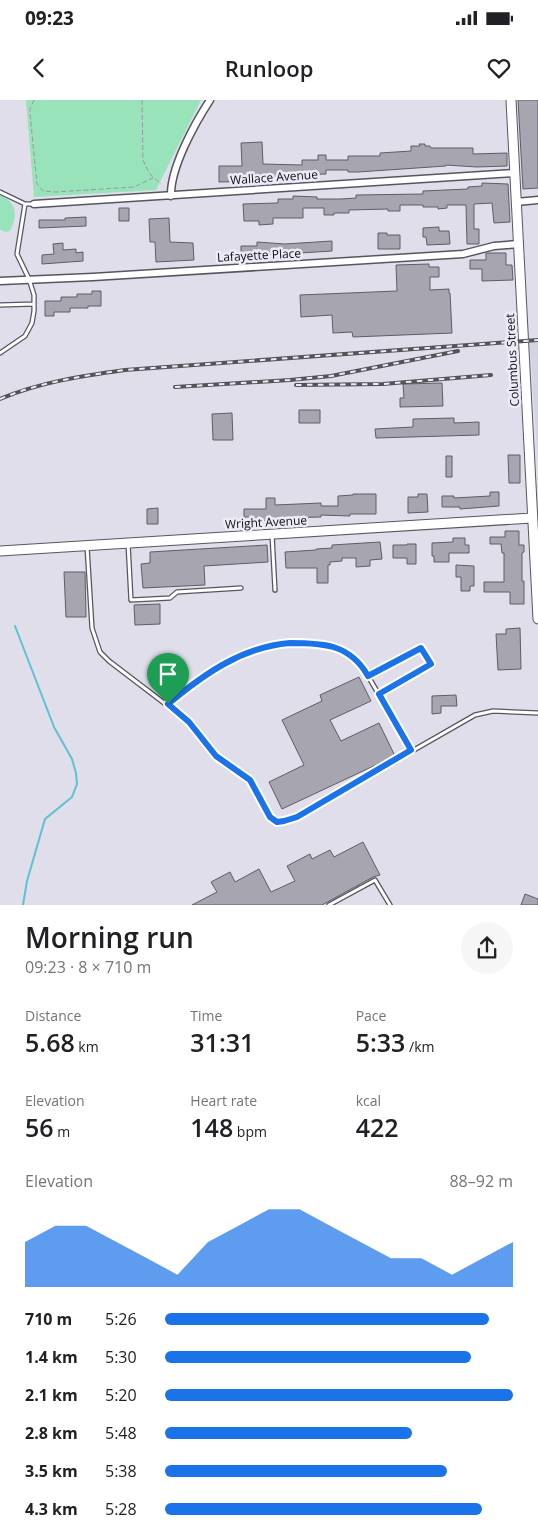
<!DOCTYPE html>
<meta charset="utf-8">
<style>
:root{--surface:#fff;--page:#f6f6f6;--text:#202124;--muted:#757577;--accent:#1a73e8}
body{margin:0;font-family:"Open Sans",sans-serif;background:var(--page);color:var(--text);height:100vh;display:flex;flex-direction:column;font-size:19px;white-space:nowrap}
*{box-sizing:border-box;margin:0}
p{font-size:16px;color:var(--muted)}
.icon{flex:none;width:28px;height:28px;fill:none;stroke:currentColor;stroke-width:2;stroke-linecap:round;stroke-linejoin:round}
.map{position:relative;height:805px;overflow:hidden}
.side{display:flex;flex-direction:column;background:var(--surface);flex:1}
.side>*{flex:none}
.pin{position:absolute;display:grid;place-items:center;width:42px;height:42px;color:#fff;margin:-51px -21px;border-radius:50% 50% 50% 0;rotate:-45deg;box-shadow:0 0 5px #0007}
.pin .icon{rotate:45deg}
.round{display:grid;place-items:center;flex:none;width:52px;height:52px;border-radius:26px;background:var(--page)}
.headline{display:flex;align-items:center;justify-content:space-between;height:85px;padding:0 25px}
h1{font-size:28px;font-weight:600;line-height:38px}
.stats{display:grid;grid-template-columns:repeat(3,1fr);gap:8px;height:85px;padding:5px 25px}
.stats div{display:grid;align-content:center}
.stats b{font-size:25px;font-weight:600}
.stats small{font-size:14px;font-weight:400}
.stats p{font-size:14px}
.chart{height:140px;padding:10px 25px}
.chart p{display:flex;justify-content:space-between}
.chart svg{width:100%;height:90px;margin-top:5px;fill:var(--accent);opacity:.7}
ul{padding:0 25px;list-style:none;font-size:16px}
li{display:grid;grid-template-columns:80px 60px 1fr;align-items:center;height:38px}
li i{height:12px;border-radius:6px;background:var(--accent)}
.status{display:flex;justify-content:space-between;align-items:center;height:35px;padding:0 25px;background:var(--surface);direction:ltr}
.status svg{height:14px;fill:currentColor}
header{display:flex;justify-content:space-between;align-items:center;height:65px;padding:0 25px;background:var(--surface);font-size:22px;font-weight:600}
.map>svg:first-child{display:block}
.built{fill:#d4d3e6}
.green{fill:#98e3b9}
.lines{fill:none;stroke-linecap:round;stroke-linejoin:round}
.stream{stroke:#5cc2d2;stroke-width:2}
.building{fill:#a7a5af;stroke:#5f5c66}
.lane-casing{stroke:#565660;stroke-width:5.5}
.street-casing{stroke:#565660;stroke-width:9}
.secondary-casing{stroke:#565660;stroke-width:11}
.path{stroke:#9a99a2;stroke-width:1;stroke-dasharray:5 2.5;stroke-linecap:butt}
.lane{stroke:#fff;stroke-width:3}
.street{stroke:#fff;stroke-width:6}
.secondary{stroke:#fff;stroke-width:9}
.rail-casing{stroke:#545359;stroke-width:4}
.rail{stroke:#ecebf7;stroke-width:2;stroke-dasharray:5.5;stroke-linecap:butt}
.route-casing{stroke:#fff;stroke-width:10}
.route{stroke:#1a73e8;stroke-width:6}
.labels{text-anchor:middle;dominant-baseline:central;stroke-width:5;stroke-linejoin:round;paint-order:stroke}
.street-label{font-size:12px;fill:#0d0d10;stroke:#ecebf7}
</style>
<div class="status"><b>09:23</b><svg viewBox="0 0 49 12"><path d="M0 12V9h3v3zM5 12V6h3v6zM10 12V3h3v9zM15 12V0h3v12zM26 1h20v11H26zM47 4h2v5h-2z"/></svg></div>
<header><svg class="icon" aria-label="back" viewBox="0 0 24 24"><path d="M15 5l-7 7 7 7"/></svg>Runloop<svg class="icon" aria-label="heart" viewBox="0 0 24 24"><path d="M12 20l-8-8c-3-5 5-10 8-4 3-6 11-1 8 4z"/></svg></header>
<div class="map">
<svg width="538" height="805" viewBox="0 0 538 805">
<rect width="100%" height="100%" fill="#dfdeea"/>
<path class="built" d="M538 241V366L530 242Z"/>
<path class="green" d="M26 0H201L156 90 34 97Z
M0 95C17 103 18 115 10 131L6 132 0 130Z"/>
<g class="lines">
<path class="stream" d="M15 526 54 627 72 659 76 673 77 684 72 697 45 719 27 781 23 805"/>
</g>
<path class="building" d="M518 0H538V88L523 89Z
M262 42 263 64 302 65V60H318V55H326V60H348V56H380V53L411 51V46H420L419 44H425V46H430L431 48H473V54L507 53V66L477 67 446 65V66L358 72H348V70H326V74L294 75V77H264V81L219 82V66H242L241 43Z
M482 83 508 84 510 122 494 123 492 103 474 104V129H479V144H467L466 105H447V108L438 109V107H423V105H400V111H388V109L349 110V113H334V115H324V108H303V118H273V124L259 125V121H244L243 104 278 103V99H293V96L317 97V99H341L356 98V95L423 94V91L468 89V87L482 86Z
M119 108H129V121H119Z
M86 117V126L39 128V120H65V118Z
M169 118 170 142 193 143 194 160 156 162 155 142H150L149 119Z
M439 127V131H449L450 144 427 145 426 137H423V128Z
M378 133H387V135H400V149H378Z
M332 141V151L269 155V156H241V146H257V142L285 144Z
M63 143V150L76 149V153L83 152V161L42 164V155L54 154 53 144Z
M486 153H506V165H512L513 180 482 181V169H470V160H486Z
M429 164V167H439V177H430V190L449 189V193H450L452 233 353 237 352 232 333 233 332 215 301 217 300 195 397 191 396 165Z
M92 191H101V206H88V208H70V212H54V216H45V201H61V197H77V194H92Z
M442 283 443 306 400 307V298H404L403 284Z
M299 310H320V323H299Z
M232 313 233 340H213L212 314Z
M454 318V323L479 322V335L376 338 375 329 413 327V319Z
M508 355H520V383H509Z
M446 356H452V377H446Z
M490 392H499V406L460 409V407H442V396H454V398L490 396Z
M353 394H376V414H350V416L321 415V417L276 418V421H254V417H244V409H266V398H275V405L321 403V406H338V396L353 395Z
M418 394H427L428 412 408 413V397H418Z
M158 408V424H147V409Z
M505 431H519V445H524V452L522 453V481H524V504H510V492H484V482H504V453H502L501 444H490V437H505Z
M453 438H465V445H469V453H449V462H434V456H432V443L453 442Z
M380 442 382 459 370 460V466L356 467V458H342V461L330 462V465H328V483H317V468H286L285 452 316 450V449L332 448V445Z
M407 444H416V464H407V458H393V445H407Z
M267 445 268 462 204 466 205 485 143 488 141 464 150 463V452Z
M456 465 474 466V486H470V491H461V477H456Z
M64 472H85L86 517H66Z
M160 504V524L135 525 134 505Z
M520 528 521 569 498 570 496 534H506V529Z
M359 577 371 601 330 620 341 641 379 623 395 656 282 709 269 682 304 665 282 620 322 601 320 595Z
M456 595 457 606H441V613L432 614V596Z
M363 742 380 775 373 777 322 805H192L217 792 211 782 230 772 235 782 259 769 271 792 295 781 287 766 310 754 312 759 330 750 334 757Z
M525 794 538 799V805H521Z"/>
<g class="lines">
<g class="lane-casing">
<path id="lane" d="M0 92 25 104H34
M0 205 34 204
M0 253 25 236 32 223 34 211V195L29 179 17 154 25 104
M272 434 275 490
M128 443 131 500 170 498 177 492 241 488
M87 446 92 528 100 552 109 561 189 622 216 656 236 668 250 680 270 717 277 722 284 721 297 717 475 615 493 611 538 613
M368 576 421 547 431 564 379 594
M168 604C187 588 207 572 230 560 262 542 324 533 355 558 359 561 361 565 364 569L411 650
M329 805 375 780 390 805"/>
</g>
<g class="street-casing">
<path id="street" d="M171 96C170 68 195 23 210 0
M516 102 538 100
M34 104 515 73
M0 181 93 177 463 154 494 146 519 144"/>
</g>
<g class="secondary-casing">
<path id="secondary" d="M511 0 538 519
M0 451 532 418"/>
</g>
<path class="path" d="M34 0 30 9V14L37 84 43 91 56 92 134 87 153 78
M142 0 143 60 149 73 161 84"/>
<use href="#lane" class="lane"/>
<use href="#street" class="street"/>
<use href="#secondary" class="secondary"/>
<g class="rail-casing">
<path id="rail" d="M296 285 383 284 491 275
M175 287 290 280 331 276 458 251
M0 299C40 282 82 276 125 270L538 240"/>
</g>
<use href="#rail" class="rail"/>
</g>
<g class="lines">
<g class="route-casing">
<path id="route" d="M290 543C323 543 350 544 368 576L421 548 431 564 379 594 411 650 297 717 284 721 277 722 270 717 250 680 216 656 189 622 168 604C204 574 242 547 290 543Z"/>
</g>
<use href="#route" class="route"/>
</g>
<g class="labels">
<g class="street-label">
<text transform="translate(274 77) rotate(-4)">Wallace Avenue</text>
<text transform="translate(259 155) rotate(-3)">Lafayette Place</text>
<text transform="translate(512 260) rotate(-93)">Columbus Street</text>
<text transform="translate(266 422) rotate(-3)">Wright Avenue</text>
</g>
</g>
</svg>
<div class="pin" style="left:168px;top:604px;background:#1e9e55"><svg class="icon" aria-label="arrive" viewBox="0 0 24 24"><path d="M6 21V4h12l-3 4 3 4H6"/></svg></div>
</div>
<section class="side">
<div class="headline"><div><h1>Morning run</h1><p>09:23 · 8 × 710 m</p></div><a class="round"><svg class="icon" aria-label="share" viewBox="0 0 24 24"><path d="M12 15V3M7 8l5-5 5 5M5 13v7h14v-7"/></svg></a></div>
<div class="stats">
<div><p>Distance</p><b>5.68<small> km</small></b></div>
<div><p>Time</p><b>31:31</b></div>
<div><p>Pace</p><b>5:33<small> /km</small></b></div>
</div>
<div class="stats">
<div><p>Elevation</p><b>56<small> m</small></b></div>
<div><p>Heart rate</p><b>148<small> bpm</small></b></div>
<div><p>kcal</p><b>422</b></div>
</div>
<div class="chart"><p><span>Elevation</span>88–92 m</p>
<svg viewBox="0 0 160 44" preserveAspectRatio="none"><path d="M0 44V22L10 14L20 14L30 22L40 30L50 38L60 22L70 14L80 6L90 6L100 14L110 22L120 30L130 30L140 38L150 30L160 22V44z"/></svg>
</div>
<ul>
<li><b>710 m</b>5:26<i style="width:93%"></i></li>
<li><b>1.4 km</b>5:30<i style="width:88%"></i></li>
<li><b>2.1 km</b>5:20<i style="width:100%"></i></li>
<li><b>2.8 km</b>5:48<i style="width:71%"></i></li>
<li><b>3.5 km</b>5:38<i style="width:81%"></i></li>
<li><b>4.3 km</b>5:28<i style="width:91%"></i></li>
</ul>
</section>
